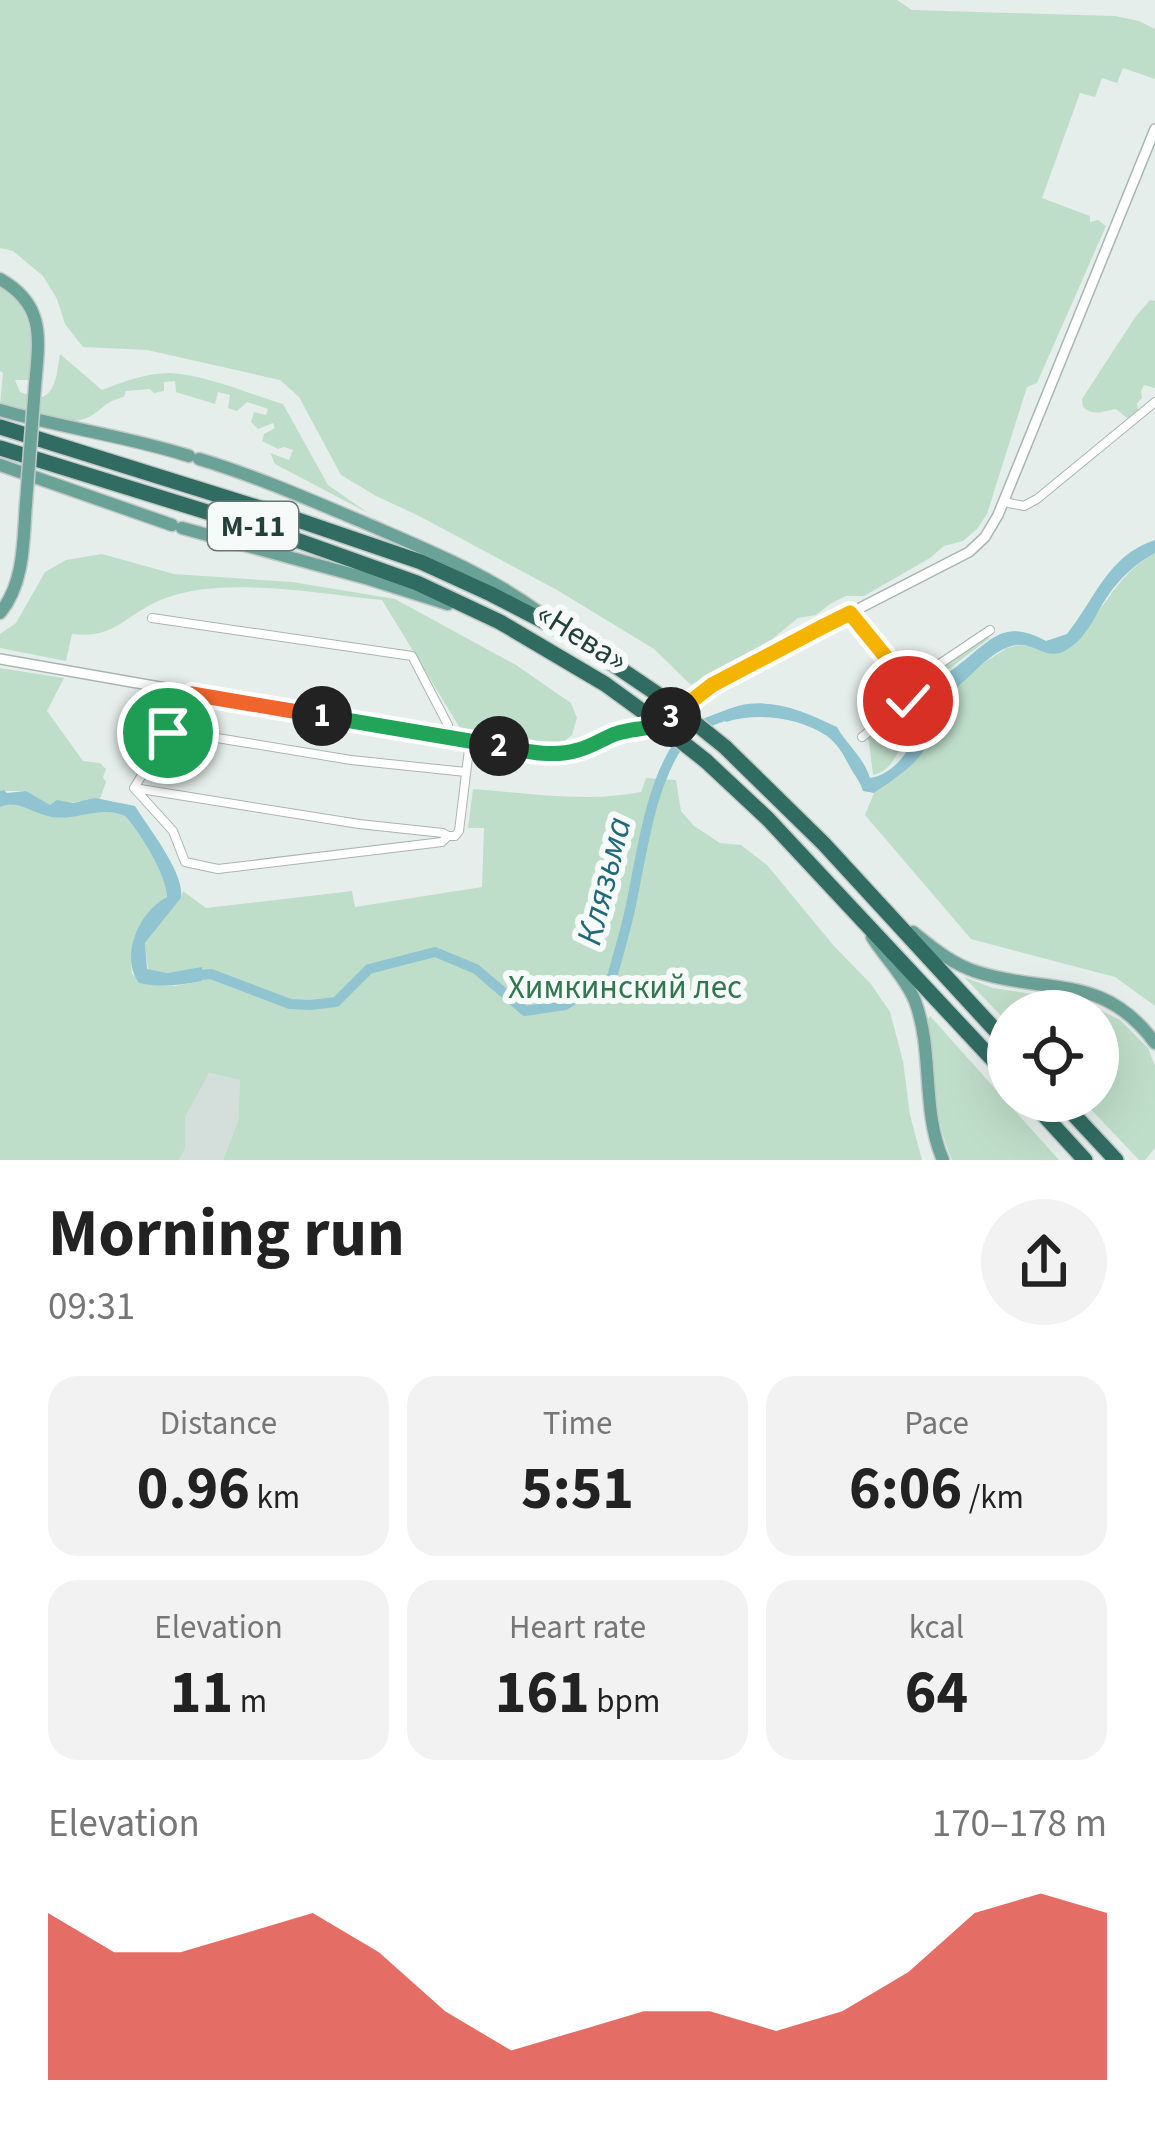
<!DOCTYPE html>
<meta charset="utf-8">
<style>
:root{--surface:#fff;--page:#f2f2f2;--text:#222;--muted:#767676;--accent:#d93025}
body{margin:0;font-family:"Source Sans 3",sans-serif;background:var(--page);color:var(--text);height:100vh;display:flex;flex-direction:column;font-size:45px;white-space:nowrap}
*{box-sizing:border-box;margin:0}
p{font-size:39px;color:var(--muted)}
.icon{flex:none;width:66px;height:66px;fill:none;stroke:currentColor;stroke-width:2;stroke-linecap:round;stroke-linejoin:round}
.map{position:relative;height:1160px;overflow:hidden}
.details{display:flex;flex-direction:column;background:var(--surface);flex:1}
.details>*{flex:none}
.tools{position:absolute;left:987px;top:990px;display:grid;gap:24px}
.tools a{display:grid;place-items:center;width:132px;height:132px;border-radius:50%;background:var(--surface);box-shadow:0 12px 48px #0002;font-size:60px}
.pin{position:absolute;display:grid;place-items:center;width:102px;height:102px;color:#fff;margin:-51px;border:6px solid #fff;border-radius:50%;box-shadow:0 3px 12px #0007}
.km{position:absolute;width:60px;height:60px;margin:-30px;border-radius:50%;background:#222;color:#fff;font-size:33px;line-height:60px;text-align:center}
.round{display:grid;place-items:center;flex:none;width:126px;height:126px;border-radius:63px;background:var(--page)}
.headline{display:flex;align-items:center;justify-content:space-between;height:204px;padding:0 48px}
h1{font-size:66px;font-weight:700;line-height:90px}
.stats{display:grid;grid-template-columns:repeat(3,1fr);gap:18px;height:204px;padding:12px 48px}
.stats div{display:grid;align-content:center;border-radius:30px;background:var(--page);text-align:center}
.stats b{font-size:60px;font-weight:700}
.stats small{font-size:33px;font-weight:400}
.stats p{font-size:33px}
.chart{height:336px;padding:24px 48px}
.chart p{display:flex;justify-content:space-between}
.chart svg{width:100%;height:216px;margin-top:12px;fill:var(--accent);opacity:.7}
.map>svg:first-child{display:block}
.built{fill:#d4deda}
.green{fill:#bfdec9}
.water{fill:#90c4d1}
.lines{fill:none;stroke-linecap:round;stroke-linejoin:round}
.river{stroke:#90c4d1;stroke-width:10}
.minor-casing{stroke:#a8b6b2;stroke-width:10}
.tertiary-casing{stroke:#a8b6b2;stroke-width:12}
.primary-casing{stroke:#c2cac8;stroke-width:15}
.motorway-casing{stroke:#c2cac8;stroke-width:18}
.minor{stroke:#fff;stroke-width:8}
.tertiary{stroke:#fff;stroke-width:9}
.primary{stroke:#6ba297;stroke-width:12}
.motorway{stroke:#316c62;stroke-width:15}
.primary-bridge-casing{stroke:#c2cac8;stroke-width:15;stroke-linecap:butt}
.motorway-bridge-casing{stroke:#c2cac8;stroke-width:18;stroke-linecap:butt}
.primary-bridge{stroke:#6ba297;stroke-width:12}
.motorway-bridge{stroke:#316c62;stroke-width:15}
.split-1-casing{stroke:#fff;stroke-width:24}
.split-2-casing{stroke:#fff;stroke-width:24}
.split-3-casing{stroke:#fff;stroke-width:24}
.split-4-casing{stroke:#fff;stroke-width:24}
.split-5-casing{stroke:#fff;stroke-width:24}
.split-1{stroke:#f0652b;stroke-width:15}
.split-2{stroke:#22a559;stroke-width:15}
.split-3{stroke:#22a559;stroke-width:15}
.split-4{stroke:#f5b400;stroke-width:15}
.split-5{stroke:#f5b400;stroke-width:15}
.labels{text-anchor:middle;dominant-baseline:central;stroke-width:12;stroke-linejoin:round;paint-order:stroke}
.shield{fill:#f6faf9;stroke:#647873;stroke-width:3}
.shield-label{font-size:30px;font-weight:bold;fill:#25403a}
.street-label{font-size:33px;fill:#25403a;stroke:#f6faf9}
.park-label{font-size:33px;fill:#30764e;stroke:#f6faf9}
.water-label{font-size:36px;font-style:italic;fill:#20687b;stroke:#f6faf9}
</style>
<div class="map">
<svg width="1155" height="1160" viewBox="0 0 1155 1160">
<rect width="100%" height="100%" fill="#e6eeeb"/>
<path class="built" d="M208 1073 240 1080 238 1122 223 1160H179L185 1149V1117Z"/>
<path class="green" d="M0 0H897L912 10 1115 16 1139 21 1155 29V79L1123 68 1117 83 1102 78 1095 97 1080 93 1042 198 1090 216V222L1098 220 1106 226 1037 383 1027 387 987 514 977 529 963 541 944 546 930 558 864 596H846L830 604 816 615 798 618 771 640 691 685 654 649 557 590 419 516 376 496 341 475 299 397 280 380 147 350 83 347 65 324 57 299 43 276 13 251 0 248Z
M0 287C35 308 34 343 29 380H15L20 392 29 395 27 412 0 404 3 373 0 371Z
M1150 300 1155 301V388L1144 385 1141 391 1142 398 1137 403 1138 410 1134 416 1127 418 1116 409C1102 411 1095 417 1083 407L1082 399 1136 316Z
M60 354 102 390C122 382 147 373 169 373 204 374 249 394 283 404L328 485 368 513 275 464 270 453 289 460 293 450 284 447 278 449 262 441 264 434 275 428 273 423 258 429 251 422 254 412 266 415 268 409 247 402 237 411 228 408 230 395 218 392 215 404 176 392 175 381 164 382V391L154 393 150 389 126 391 124 397C105 401 104 409 89 417 74 425 54 418 39 414L40 398C57 393 57 370 60 354Z
M1155 553V1006L1115 977 971 939 865 815 874 793 905 771 926 747 933 710 941 698 982 664 1007 648 1019 645 1067 650C1100 619 1114 575 1155 553Z
M102 554 174 574 292 582 395 599 516 665 571 703 577 718 572 735 555 749 463 733 382 600C318 594 226 576 166 598 128 611 117 640 72 634L66 661 0 648V634L16 623 45 572 66 560Z
M985 637 990 638C979 646 968 654 957 663 931 684 914 690 913 728 898 743 898 769 873 775L868 734 949 660Z
M0 668 64 678 47 711 83 761 100 763 106 769 103 777 106 782 100 799 50 805 41 802 26 791H0Z
M646 778 676 780 681 811 694 826 720 843 741 845 767 865 834 946 871 984 890 1012 903 1061 910 1115 922 1160H223L238 1121 240 1080 209 1073 185 1117V1149L179 1160H0V807C18 800 29 812 47 816 74 822 100 804 125 816 142 837 165 870 167 897 140 911 129 944 132 974L143 984 175 986 202 981V968L167 973 148 970 145 943 181 898 183 891 206 908 352 891 355 907 482 887 484 828H468L473 789C528 793 586 803 641 792Z
M964 977 993 988 1084 1002 1120 1020 1148 1048 1155 1066V1148L1145 1160H1139L1083 1101H1098V1011H1008V1023Z
M930 1016 1059 1160H952C932 1114 934 1068 928 1019Z"/>
<path class="water" d="M1155 540V553C1136 563 1119 579 1107 597 1095 615 1088 636 1068 649 1047 663 1036 642 1016 645 992 649 974 674 956 688 952 691 944 696 941 699 929 711 932 728 927 743 920 764 891 781 874 793L863 791C860 781 855 776 850 767 844 756 838 744 827 736 799 717 757 712 726 722L718 714C759 692 798 708 837 727 847 745 863 756 870 778 889 776 910 754 914 735 917 718 917 705 927 690 935 679 946 675 956 667 990 642 1002 617 1046 641L1067 634C1095 599 1108 555 1155 540Z
M4 790 7 793 26 791 50 805 57 800 73 803 95 798 135 806C149 829 185 873 181 898L145 943 147 969 167 973 202 967V981C181 985 160 988 139 983 119 956 140 910 167 897 166 874 141 834 125 816 100 804 74 823 47 816 29 812 19 800 0 807V791Z"/>
<g class="lines">
<path class="river" d="M189 976 211 974 290 1004 310 1005 336 1002 369 969 435 952 476 969 525 1011 565 1005 612 977C618 956 624 935 629 914 641 862 648 789 679 744 692 726 715 719 734 713"/>
<g class="minor-casing">
<path id="minor" d="M1004 502 1024 506 1037 499 1155 402
M850 613 912 689 938 665 990 630
M152 618 412 656 448 725 447 736
M175 726 199 735 351 760 466 772
M862 737 908 701 912 689
M134 788 359 824 443 833 448 836 442 842 218 869 185 862 173 831Z
M134 788 168 733 183 717 192 694
M448 836H455L459 831 470 741"/>
</g>
<g class="tertiary-casing">
<path id="tertiary" d="M0 659 542 754 581 750 615 734 656 726 712 684 969 552 985 537 998 515 1155 129"/>
</g>
<g class="primary-casing">
<path id="primary" d="M0 279C46 305 39 339 35 386
M0 410C62 428 127 436 189 456
M199 459C256 476 310 500 365 523 425 549 487 574 540 613
M0 465 172 525
M182 528 369 579 448 604
M0 613C25 583 23 540 26 503
M913 932C933 948 952 964 977 972 1048 995 1103 972 1155 1043
M872 937C886 959 905 977 915 1001 934 1052 921 1109 943 1160"/>
</g>
<g class="motorway-casing">
<path id="motorway" d="M0 427 295 519 421 562 491 594 570 635 669 702
M0 448 288 537 417 583 500 622 605 684 649 716
M725 747 824 844 1008 1044
M706 761 768 819 1008 1076
M1031 1101 1085 1160
M1061 1101 1116 1160"/>
</g>
<use href="#minor" class="minor"/>
<use href="#tertiary" class="tertiary"/>
<use href="#primary" class="primary"/>
<use href="#motorway" class="motorway"/>
<g class="primary-bridge-casing">
<path id="primary-bridge" d="M26 503 35 386"/>
</g>
<g class="motorway-bridge-casing">
<path id="motorway-bridge" d="M669 702 725 747
M649 716 706 761"/>
</g>
<use href="#primary-bridge" class="primary-bridge"/>
<use href="#motorway-bridge" class="motorway-bridge"/>
</g>
<g class="lines">
<g class="split-1-casing">
<path id="split-1" d="M168 733 183 717 192 694 322 716"/>
</g>
<g class="split-2-casing">
<path id="split-2" d="M322 716 499 746"/>
</g>
<g class="split-3-casing">
<path id="split-3" d="M499 746C525 751 552 758 578 750 591 747 602 739 615 734 639 726 645 733 671 717"/>
</g>
<g class="split-4-casing">
<path id="split-4" d="M671 717 712 685 824 626"/>
</g>
<g class="split-5-casing">
<path id="split-5" d="M824 626 850 613 912 689 908 701"/>
</g>
<use href="#split-1" class="split-1"/>
<use href="#split-2" class="split-2"/>
<use href="#split-3" class="split-3"/>
<use href="#split-4" class="split-4"/>
<use href="#split-5" class="split-5"/>
</g>
<g class="labels">
<rect class="shield" x="208" y="502" width="90" height="48" rx="9"/>
<g class="shield-label">
<text x="253" y="526">М-11</text>
</g>
<g class="street-label">
<text transform="translate(582 637) rotate(32)">«Нева»</text>
</g>
<g class="park-label">
<text x="625" y="987">Химкинский лес</text>
</g>
<g class="water-label">
<text transform="translate(604 881) rotate(-76)">Клязьма</text>
</g>
</g>
</svg>
<div class="tools">
<a><svg class="icon" aria-label="locate" viewBox="0 0 24 24"><circle cx="12" cy="12" r="6"/><path d="M12 2v4M12 18v4M2 12h4M18 12h4"/></svg></a>
</div>
<div class="pin" style="left:168px;top:733px;background:#1e9e55"><svg class="icon" aria-label="arrive" viewBox="0 0 24 24"><path d="M6 21V4h12l-3 4 3 4H6"/></svg></div>
<div class="pin" style="left:908px;top:701px;background:#d93025"><svg class="icon" aria-label="check" viewBox="0 0 24 24"><path d="M5 12l5 5 9-10"/></svg></div>
<b class="km" style="left:322px;top:716px">1</b>
<b class="km" style="left:499px;top:746px">2</b>
<b class="km" style="left:671px;top:717px">3</b>
</div>
<section class="details">
<div class="headline"><div><h1>Morning run</h1><p>09:31</p></div><a class="round"><svg class="icon" aria-label="share" viewBox="0 0 24 24"><path d="M12 15V3M7 8l5-5 5 5M5 13v7h14v-7"/></svg></a></div>
<div class="stats">
<div><p>Distance</p><b>0.96<small> km</small></b></div>
<div><p>Time</p><b>5:51</b></div>
<div><p>Pace</p><b>6:06<small> /km</small></b></div>
</div>
<div class="stats">
<div><p>Elevation</p><b>11<small> m</small></b></div>
<div><p>Heart rate</p><b>161<small> bpm</small></b></div>
<div><p>kcal</p><b>64</b></div>
</div>
<div class="chart"><p><span>Elevation</span>170–178 m</p>
<svg viewBox="0 0 160 44" preserveAspectRatio="none"><path d="M0 44V10L10 18L20 18L30 14L40 10L50 18L60 30L70 38L80 34L90 30L100 30L110 34L120 30L130 22L140 10L150 6L160 10V44z"/></svg>
</div>
</section>
